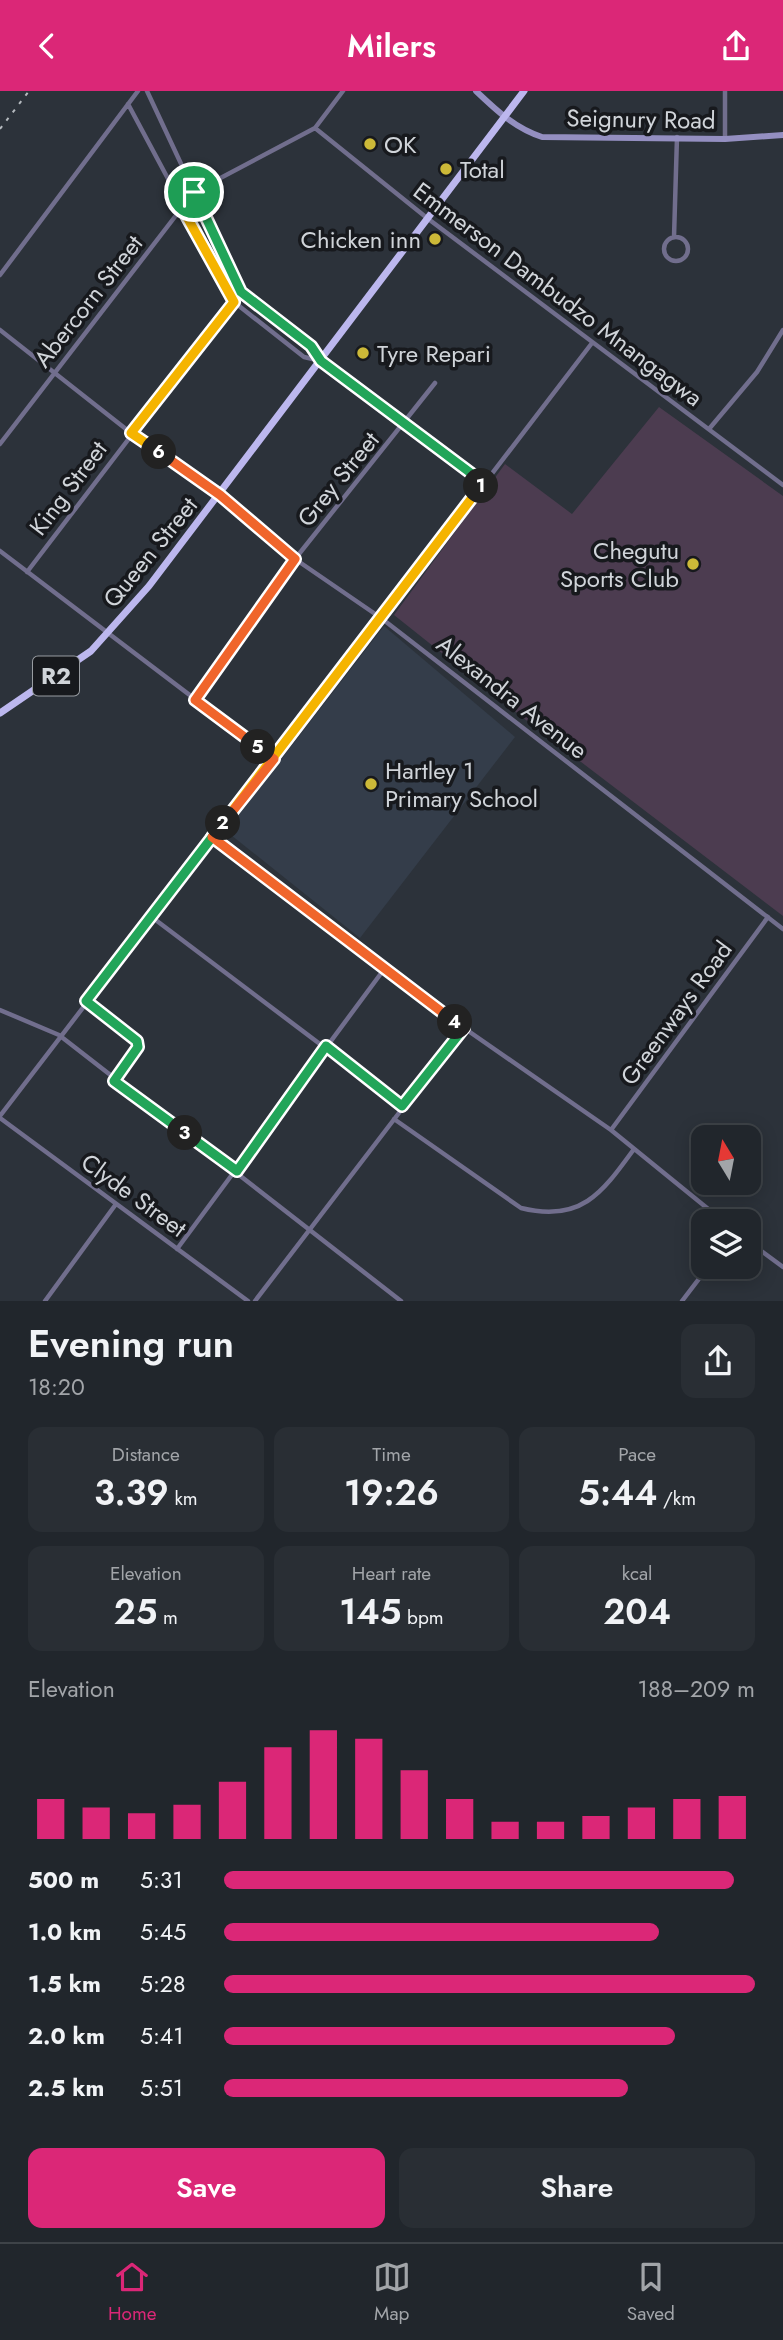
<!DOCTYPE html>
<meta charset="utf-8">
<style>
:root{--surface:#21262c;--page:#292e34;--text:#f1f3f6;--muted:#a2a5a9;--line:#3e4348;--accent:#db2777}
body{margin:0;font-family:Jost,sans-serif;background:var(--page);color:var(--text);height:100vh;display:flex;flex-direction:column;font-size:26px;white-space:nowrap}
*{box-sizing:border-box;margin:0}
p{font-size:23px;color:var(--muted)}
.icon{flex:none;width:38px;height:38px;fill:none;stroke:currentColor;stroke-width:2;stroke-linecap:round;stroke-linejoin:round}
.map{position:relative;height:1210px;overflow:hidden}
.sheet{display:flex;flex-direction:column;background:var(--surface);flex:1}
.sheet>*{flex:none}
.needle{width:46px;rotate:350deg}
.buttons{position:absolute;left:691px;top:1034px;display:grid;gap:14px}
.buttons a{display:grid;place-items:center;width:70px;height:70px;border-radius:14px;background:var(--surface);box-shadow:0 4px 18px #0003,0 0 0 2px var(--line);font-size:35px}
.pin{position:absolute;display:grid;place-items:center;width:60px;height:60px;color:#fff;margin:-30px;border:4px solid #fff;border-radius:50%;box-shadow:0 2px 7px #0007}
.km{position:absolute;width:35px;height:35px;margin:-18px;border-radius:50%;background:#222;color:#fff;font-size:19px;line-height:35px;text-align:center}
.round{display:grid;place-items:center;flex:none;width:74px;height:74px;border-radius:14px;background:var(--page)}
.headline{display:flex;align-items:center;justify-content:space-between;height:119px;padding:0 28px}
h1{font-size:38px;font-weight:600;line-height:52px}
.figures{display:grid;grid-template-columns:repeat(3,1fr);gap:10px;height:119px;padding:7px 28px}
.figures div{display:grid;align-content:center;border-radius:14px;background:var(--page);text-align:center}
.figures b{font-size:35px;font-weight:600}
.figures small{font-size:19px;font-weight:400}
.figures p{font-size:19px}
.chart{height:196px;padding:14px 28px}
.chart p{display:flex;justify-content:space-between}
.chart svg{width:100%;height:126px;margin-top:7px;stroke:var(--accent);stroke-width:6}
.cta{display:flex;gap:14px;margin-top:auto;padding:14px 28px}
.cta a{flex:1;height:80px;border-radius:14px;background:var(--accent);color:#fff;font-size:28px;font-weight:600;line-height:80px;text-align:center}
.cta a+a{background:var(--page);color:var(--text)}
ul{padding:0 28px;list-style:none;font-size:23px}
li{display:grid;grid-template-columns:112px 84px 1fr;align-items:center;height:52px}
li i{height:18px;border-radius:9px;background:var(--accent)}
header{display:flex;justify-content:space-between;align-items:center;height:91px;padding:0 28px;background:var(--accent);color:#fff;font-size:32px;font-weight:600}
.tab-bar{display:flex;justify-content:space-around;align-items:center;height:98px;border-top:2px solid var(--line);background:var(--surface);font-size:19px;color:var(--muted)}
.tab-bar a{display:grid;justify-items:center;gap:4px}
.tab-bar .current{color:var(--accent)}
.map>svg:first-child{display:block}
.built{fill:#343d4a}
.green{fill:#4c3c50}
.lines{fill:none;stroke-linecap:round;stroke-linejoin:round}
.minor{stroke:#716e8d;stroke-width:4.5}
.secondary{stroke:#948fc1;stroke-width:6}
.trunk{stroke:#bcb7ee;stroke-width:7}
.rail{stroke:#b4b9be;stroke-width:2;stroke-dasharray:3.5 7;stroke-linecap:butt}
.split-1-casing{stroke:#fff;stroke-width:14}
.split-2-casing{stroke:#fff;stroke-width:14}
.split-3-casing{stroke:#fff;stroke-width:14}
.split-4-casing{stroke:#fff;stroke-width:14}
.split-5-casing{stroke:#fff;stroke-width:14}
.split-6-casing{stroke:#fff;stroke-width:14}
.split-7-casing{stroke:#fff;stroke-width:14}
.split-1{stroke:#22a559;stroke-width:9}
.split-2{stroke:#f5b400;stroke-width:9}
.split-3{stroke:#22a559;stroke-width:9}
.split-4{stroke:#22a559;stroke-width:9}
.split-5{stroke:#f0652b;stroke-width:9}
.split-6{stroke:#f0652b;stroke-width:9}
.split-7{stroke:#f5b400;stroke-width:9}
.poi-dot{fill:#ccb938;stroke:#17191d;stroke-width:2.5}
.labels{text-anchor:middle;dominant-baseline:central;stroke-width:7;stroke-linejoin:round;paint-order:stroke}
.shield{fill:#17191d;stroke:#989ca1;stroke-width:2}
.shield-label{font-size:23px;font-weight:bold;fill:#d0d4d9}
.street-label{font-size:24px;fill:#d0d4d9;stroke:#17191d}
.poi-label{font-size:24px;fill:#d0d4d9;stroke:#17191d;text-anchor:start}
</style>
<header><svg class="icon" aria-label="back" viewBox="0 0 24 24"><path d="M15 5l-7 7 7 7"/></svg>Milers<svg class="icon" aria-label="share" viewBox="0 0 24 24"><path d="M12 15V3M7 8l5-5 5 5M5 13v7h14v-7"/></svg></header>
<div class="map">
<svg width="783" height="1210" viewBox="0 0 783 1210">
<rect width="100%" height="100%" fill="#2c323a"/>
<path class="built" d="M384 535 515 646 360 847 226 740Z"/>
<path class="green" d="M659 316 783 405V825L526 629 394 524 505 373 572 423Z"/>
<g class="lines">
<path class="minor" d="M147 0 241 201 311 255 320 270
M128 13 234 211 304 266 321 270 484 392
M315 37 427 127 783 394
M725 48V0
M664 158a12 12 0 1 1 24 0a12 12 0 1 1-24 0Z
M674 146 677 46
M0 184 138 0
M0 239 131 342 220 404 295 468 381 527 783 838
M709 338 757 281 783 239
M0 353 194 101 315 37 343 0
M0 460 274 668
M27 481 241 201
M195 609 295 468 435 292
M213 746 464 937 611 1039 723 1130
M153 827 402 1015
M86 910 137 950 138 956 114 990
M0 919 59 944 401 1210
M0 1025 592 252
M0 1027 248 1210
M394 1028 521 1117C581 1132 602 1102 634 1058
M611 1039 768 826
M749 1151 783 1176
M177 1158 385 877
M45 1210 116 1113
M255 1210 464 937
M682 1210 708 1176"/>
<path class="secondary" d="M476 0C497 20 515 37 542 46L725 48 783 44"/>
<path class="trunk" d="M0 622 91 560 149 495 524 0"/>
<path class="rail" d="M0 38 29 0"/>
</g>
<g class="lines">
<g class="split-1-casing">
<path id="split-1" d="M194 101 241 201 311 255 321 270 484 392 481 395"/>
</g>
<g class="split-2-casing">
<path id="split-2" d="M223 732 481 395"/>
</g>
<g class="split-3-casing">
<path id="split-3" d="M185 1042 114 990 138 956 137 950 86 910 223 732"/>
</g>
<g class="split-4-casing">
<path id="split-4" d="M185 1042 237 1080 326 955 402 1015 464 937 455 931"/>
</g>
<g class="split-5-casing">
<path id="split-5" d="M258 656 274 668 212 746 455 931"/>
</g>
<g class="split-6-casing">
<path id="split-6" d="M159 361 220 404 295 468 195 609 258 656"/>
</g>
<g class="split-7-casing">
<path id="split-7" d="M159 361 131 342 234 211 182 117 194 101"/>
</g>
<use href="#split-1" class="split-1"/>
<use href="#split-2" class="split-2"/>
<use href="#split-3" class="split-3"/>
<use href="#split-4" class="split-4"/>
<use href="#split-5" class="split-5"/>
<use href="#split-6" class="split-6"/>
<use href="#split-7" class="split-7"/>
</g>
<g class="poi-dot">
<circle cx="370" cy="53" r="7"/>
<circle cx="446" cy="78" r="7"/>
<circle cx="435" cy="148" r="7"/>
<circle cx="363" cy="262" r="7"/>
<circle cx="693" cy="473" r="7"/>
<circle cx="371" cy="693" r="7"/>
</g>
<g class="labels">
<rect class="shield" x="33" y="565.5" width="46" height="39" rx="5"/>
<g class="shield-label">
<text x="56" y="585">R2</text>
</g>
<g class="street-label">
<text transform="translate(641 28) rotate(1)">Seignury Road</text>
<text transform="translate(558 203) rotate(37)">Emmerson Dambudzo Mnangagwa</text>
<text transform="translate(88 210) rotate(-52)">Abercorn Street</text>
<text transform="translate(338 388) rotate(-51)">Grey Street</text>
<text transform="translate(68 397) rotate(-53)">King Street</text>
<text transform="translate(150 461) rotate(-51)">Queen Street</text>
<text transform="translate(512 606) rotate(38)">Alexandra Avenue</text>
<text transform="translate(676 922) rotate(-54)">Greenways Road</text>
<text transform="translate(134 1104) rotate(36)">Clyde Street</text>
</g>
<g class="poi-label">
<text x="384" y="53">OK</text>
<text x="460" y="78">Total</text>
<text x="421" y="148" text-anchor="end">Chicken inn</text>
<text x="377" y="262">Tyre Repari</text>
<text x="679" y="459" text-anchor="end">Chegutu<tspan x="679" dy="28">Sports Club</tspan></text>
<text x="385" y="679">Hartley 1<tspan x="385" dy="28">Primary School</tspan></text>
</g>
</g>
</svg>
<div class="buttons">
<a><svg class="needle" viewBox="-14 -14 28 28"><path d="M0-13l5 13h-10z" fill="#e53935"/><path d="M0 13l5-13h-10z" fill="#a2a5a9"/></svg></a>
<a><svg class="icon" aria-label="layers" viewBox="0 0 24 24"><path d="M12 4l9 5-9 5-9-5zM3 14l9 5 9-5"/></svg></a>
</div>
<div class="pin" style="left:194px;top:101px;background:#1e9e55"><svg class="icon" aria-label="arrive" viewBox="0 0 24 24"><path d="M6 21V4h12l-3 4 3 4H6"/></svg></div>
<b class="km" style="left:481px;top:395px">1</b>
<b class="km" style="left:223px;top:732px">2</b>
<b class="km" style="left:185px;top:1042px">3</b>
<b class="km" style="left:455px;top:931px">4</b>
<b class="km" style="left:258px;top:656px">5</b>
<b class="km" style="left:159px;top:361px">6</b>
</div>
<section class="sheet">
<div class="headline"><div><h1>Evening run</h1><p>18:20</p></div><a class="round"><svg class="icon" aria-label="share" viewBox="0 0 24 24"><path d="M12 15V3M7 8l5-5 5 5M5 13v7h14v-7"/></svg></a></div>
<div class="figures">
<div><p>Distance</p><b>3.39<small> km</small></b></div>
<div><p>Time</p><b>19:26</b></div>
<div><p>Pace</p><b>5:44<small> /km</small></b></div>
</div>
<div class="figures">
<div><p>Elevation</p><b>25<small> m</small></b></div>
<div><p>Heart rate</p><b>145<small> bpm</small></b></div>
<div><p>kcal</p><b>204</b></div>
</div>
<div class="chart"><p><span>Elevation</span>188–209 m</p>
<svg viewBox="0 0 160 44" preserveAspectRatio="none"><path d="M5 44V30M15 44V33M25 44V35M35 44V32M45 44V24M55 44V12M65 44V6M75 44V9M85 44V20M95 44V30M105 44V38M115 44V38M125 44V36M135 44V33M145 44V30M155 44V29"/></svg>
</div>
<ul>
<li><b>500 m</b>5:31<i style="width:96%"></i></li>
<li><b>1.0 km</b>5:45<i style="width:82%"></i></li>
<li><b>1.5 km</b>5:28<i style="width:100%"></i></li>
<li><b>2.0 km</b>5:41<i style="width:85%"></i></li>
<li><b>2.5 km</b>5:51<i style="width:76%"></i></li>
</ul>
<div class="cta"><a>Save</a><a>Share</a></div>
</section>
<nav class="tab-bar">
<a class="current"><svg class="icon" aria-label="home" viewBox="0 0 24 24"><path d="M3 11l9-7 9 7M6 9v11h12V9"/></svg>Home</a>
<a><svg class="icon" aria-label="map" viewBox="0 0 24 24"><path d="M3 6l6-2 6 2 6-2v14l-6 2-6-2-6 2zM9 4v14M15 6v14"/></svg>Map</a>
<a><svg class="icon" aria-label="saved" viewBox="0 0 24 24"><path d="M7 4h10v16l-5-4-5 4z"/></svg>Saved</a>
</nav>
